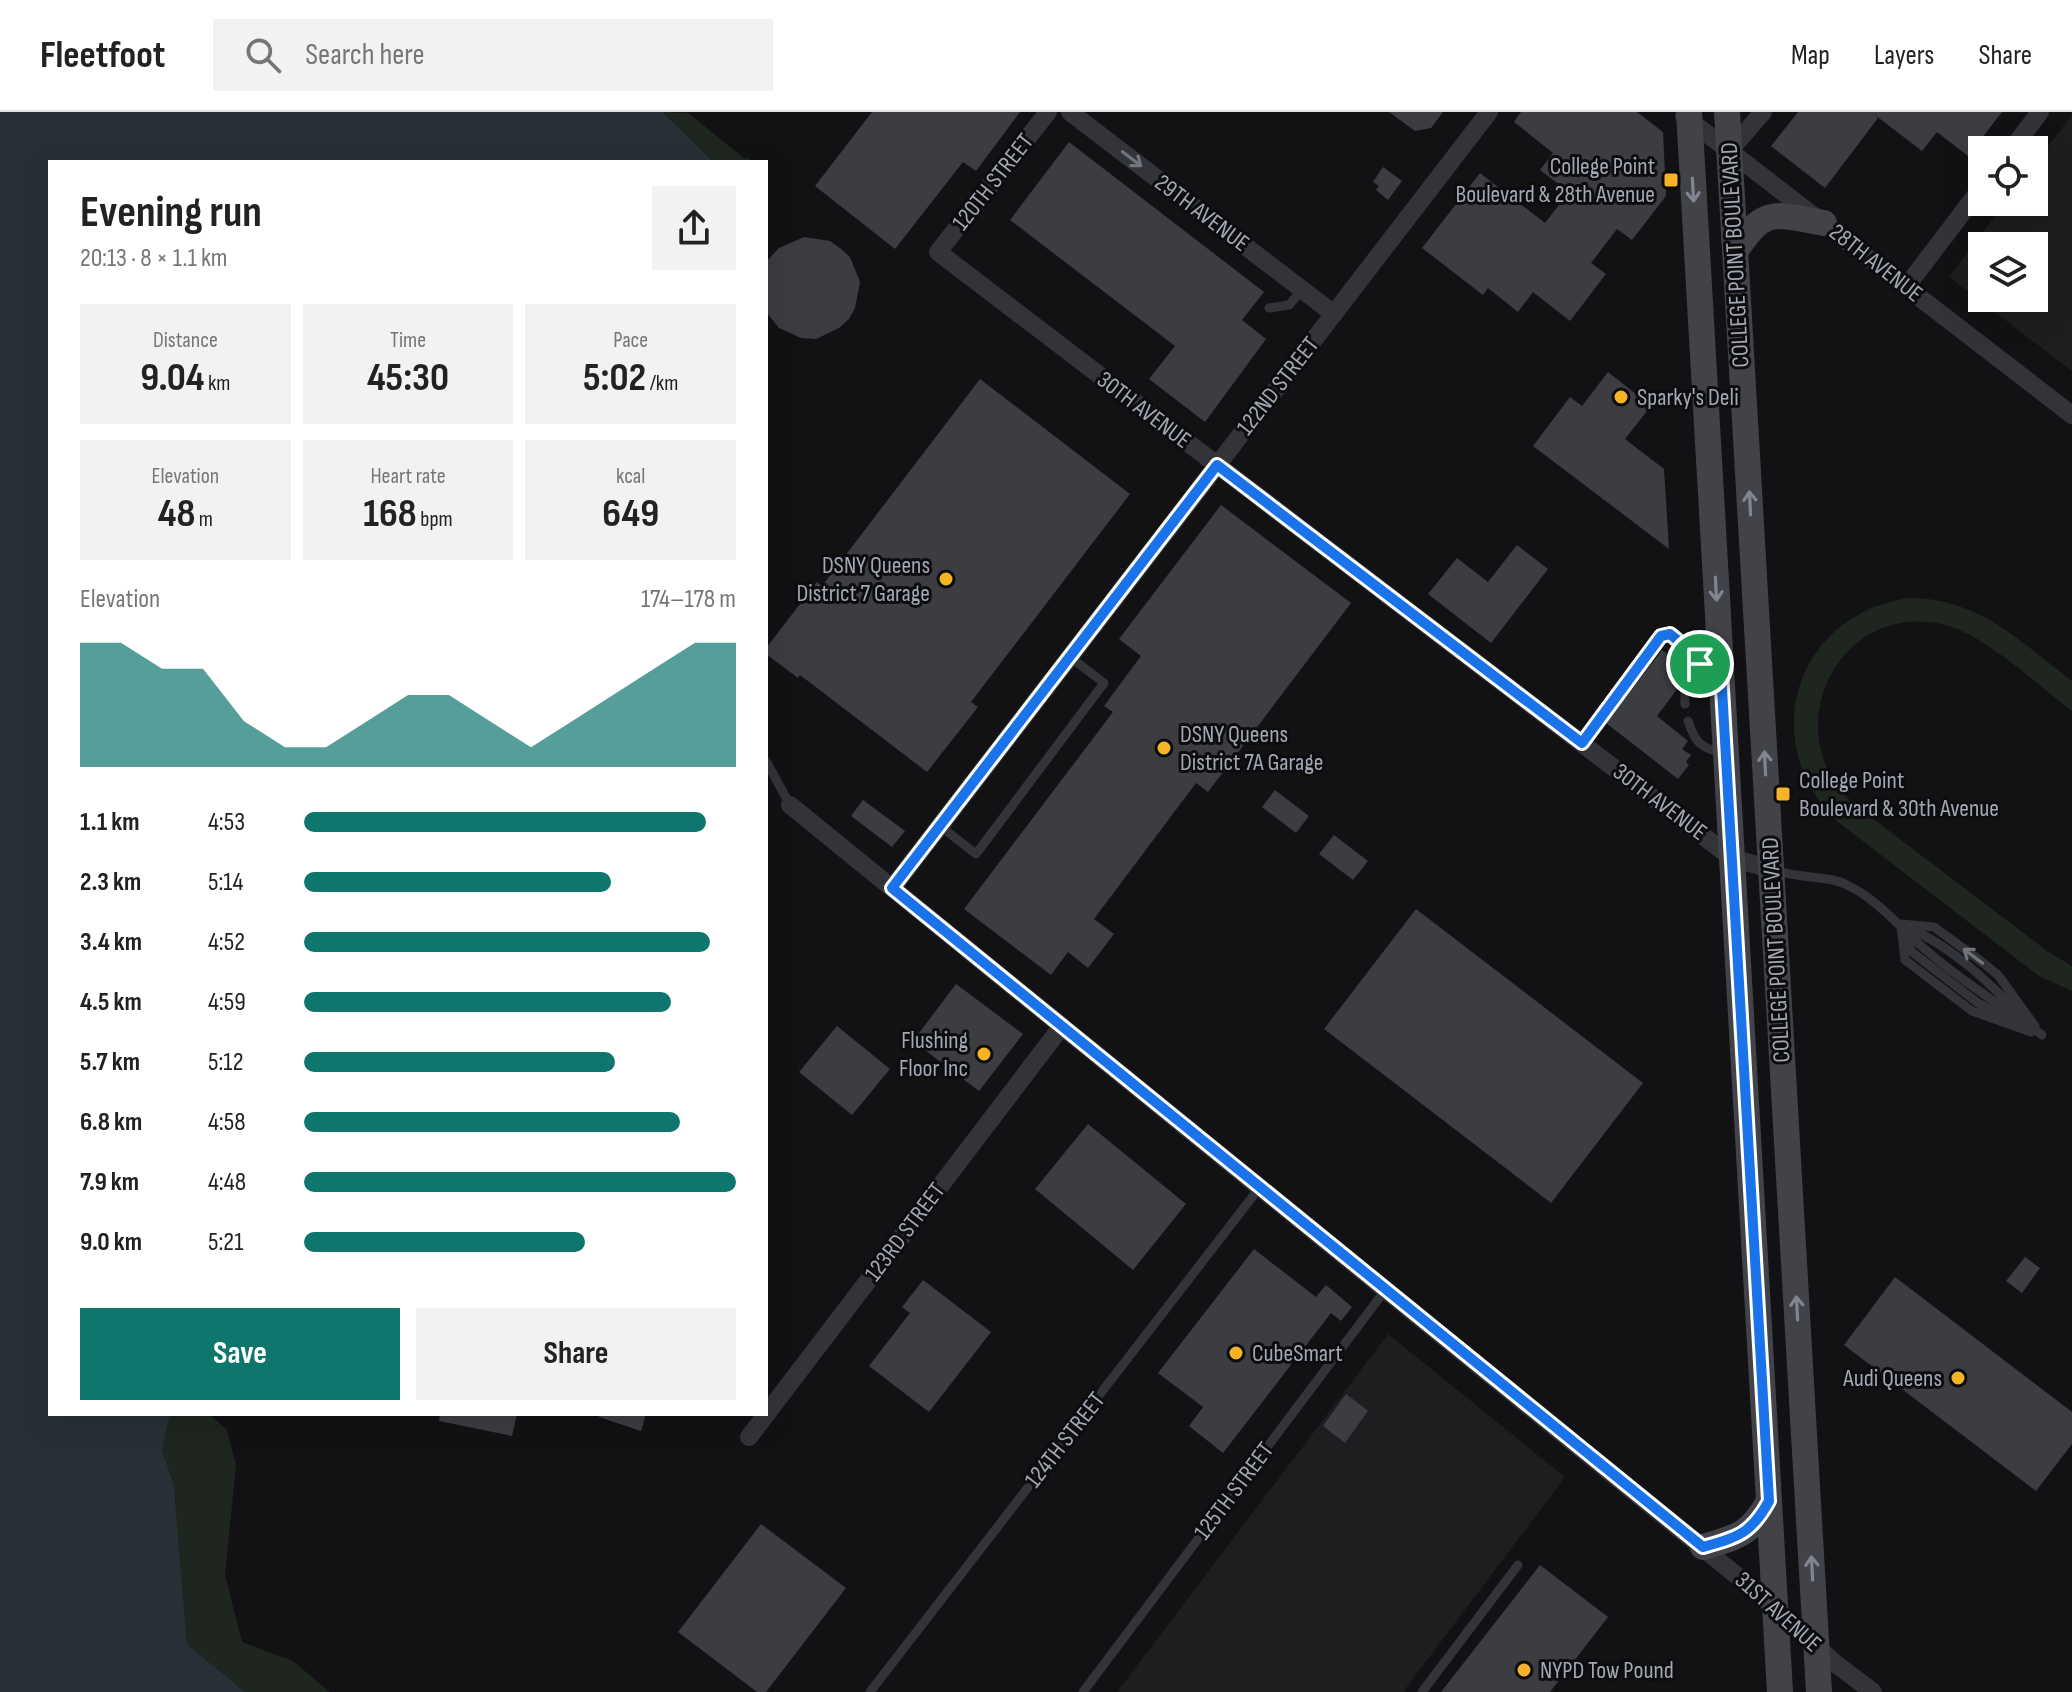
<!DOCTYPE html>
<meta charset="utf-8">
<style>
:root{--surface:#fff;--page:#f2f2f2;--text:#222;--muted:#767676;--line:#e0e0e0;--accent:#0f766e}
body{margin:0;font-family:"Sofia Sans Condensed",sans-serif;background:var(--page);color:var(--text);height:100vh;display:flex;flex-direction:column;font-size:30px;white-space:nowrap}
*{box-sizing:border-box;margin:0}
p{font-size:26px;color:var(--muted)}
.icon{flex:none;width:44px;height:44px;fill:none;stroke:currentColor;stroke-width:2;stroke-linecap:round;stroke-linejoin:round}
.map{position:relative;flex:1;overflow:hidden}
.drawer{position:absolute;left:48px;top:48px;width:720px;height:1256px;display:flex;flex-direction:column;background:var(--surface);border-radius:0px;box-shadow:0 8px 32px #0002}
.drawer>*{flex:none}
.tools{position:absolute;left:1968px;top:24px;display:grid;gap:16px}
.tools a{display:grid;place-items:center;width:80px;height:80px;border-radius:0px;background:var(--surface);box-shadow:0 8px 32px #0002;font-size:40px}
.pin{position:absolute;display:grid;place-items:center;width:68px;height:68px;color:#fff;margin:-34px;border:4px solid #fff;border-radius:50%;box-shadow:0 2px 8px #0007}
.round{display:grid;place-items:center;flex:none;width:84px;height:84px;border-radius:0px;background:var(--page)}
.overview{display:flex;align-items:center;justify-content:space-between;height:136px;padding:0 32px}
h1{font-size:44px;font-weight:700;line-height:60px}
.metrics{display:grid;grid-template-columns:repeat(3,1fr);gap:12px;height:136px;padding:8px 32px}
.metrics div{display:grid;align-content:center;border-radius:0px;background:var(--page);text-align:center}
.metrics b{font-size:40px;font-weight:700}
.metrics small{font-size:22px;font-weight:400}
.metrics p{font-size:22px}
.chart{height:224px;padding:16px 32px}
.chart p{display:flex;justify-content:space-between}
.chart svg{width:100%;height:144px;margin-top:8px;fill:var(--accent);opacity:.7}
.primary-button{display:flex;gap:16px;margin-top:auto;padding:16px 32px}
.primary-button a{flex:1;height:92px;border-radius:0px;background:var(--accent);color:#fff;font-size:32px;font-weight:700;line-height:92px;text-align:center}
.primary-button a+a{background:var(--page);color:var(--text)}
ul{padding:0 32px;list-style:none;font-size:26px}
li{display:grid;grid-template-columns:128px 96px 1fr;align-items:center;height:60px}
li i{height:20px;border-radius:10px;background:var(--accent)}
header{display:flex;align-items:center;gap:48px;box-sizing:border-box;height:112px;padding:0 40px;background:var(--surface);border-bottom:2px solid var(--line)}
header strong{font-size:38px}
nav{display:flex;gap:44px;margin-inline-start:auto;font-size:28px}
.search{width:560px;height:72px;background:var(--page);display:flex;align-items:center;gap:20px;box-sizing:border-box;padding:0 28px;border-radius:0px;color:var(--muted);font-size:30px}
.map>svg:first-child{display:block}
.built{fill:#1e1e21;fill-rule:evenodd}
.green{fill:#1e261f}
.water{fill:#283037}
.building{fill:#3c3d41}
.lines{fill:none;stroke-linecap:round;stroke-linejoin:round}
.service{stroke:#333439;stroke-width:9}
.minor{stroke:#333439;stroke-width:18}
.secondary{stroke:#414349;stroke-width:26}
.oneway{stroke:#71747d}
.oneway2{stroke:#81858f}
.route-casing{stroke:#fff;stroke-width:16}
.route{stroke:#1a73e8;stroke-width:10}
.poi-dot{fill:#f7b326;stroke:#0d0d0f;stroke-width:3}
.labels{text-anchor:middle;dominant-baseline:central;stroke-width:6;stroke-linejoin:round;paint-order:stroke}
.poi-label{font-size:24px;fill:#a3a8b5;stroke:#0d0d0f;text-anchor:start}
.street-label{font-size:24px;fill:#a3a8b5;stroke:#0d0d0f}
</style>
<header>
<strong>Fleetfoot</strong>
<div class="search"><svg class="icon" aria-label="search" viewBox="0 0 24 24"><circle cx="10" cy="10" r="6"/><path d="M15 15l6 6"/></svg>Search here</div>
<nav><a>Map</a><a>Layers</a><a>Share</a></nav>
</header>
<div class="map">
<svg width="2072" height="1580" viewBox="0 0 2072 1580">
<rect width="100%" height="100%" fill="#121214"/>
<path class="built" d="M2072 3V259L1949 165 2006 90H2034V53ZM1982 134H2034V186H1982Z
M1388 1222 1565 1365 1403 1580H1117Z"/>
<path class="green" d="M664 0 688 1 745 47 748 45 753 50H711Z
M1909 486C1979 486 2019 529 2072 569V599C2038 573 1982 520 1941 512 1835 490 1775 624 1855 693L2047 839 2072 854V879L2039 864 1838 710C1755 631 1795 502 1909 486Z
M170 1302H209L227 1318 236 1353 225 1463 242 1530 293 1549 330 1580H245L187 1532 174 1373 162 1338Z"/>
<path class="water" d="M0 0H663L711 48 50 50V1302H170L162 1338 174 1373 187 1532 245 1580H0Z"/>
<path class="building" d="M872 0H1020L976 59 963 50 895 137 815 74Z
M1389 0H1443L1431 16 1415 19Z
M1521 0H1637L1663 20 1666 84 1632 128 1617 117 1591 151 1606 162 1570 209 1533 180 1518 200 1488 176 1483 183 1422 136 1480 61 1545 111 1569 80 1540 58 1553 41 1514 10Z
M1798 0H1871L1878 6 1825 76 1771 34Z
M1871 0H2002L1968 44 1937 20 1922 39Z
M1069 30 1264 180 1242 208 1266 227 1205 310 1149 267 1175 234 1010 108Z
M1383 55 1402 69 1388 88 1376 78 1379 74 1373 70Z
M804 125 830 129 841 137 850 145 860 170 855 196 849 207 839 216 816 227 801 226 779 216 766 200V150L779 136Z
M1608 260 1651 294 1625 327 1664 357 1669 437 1533 334 1570 285 1582 294Z
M980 267 1130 382 971 590 978 595 927 660 800 563 798 566 766 542V536L817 470 822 474Z
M1221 393 1351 491 1208 680 1196 671 1094 807 1114 822 1088 856 1068 840 1051 863 964 797 1113 600 1104 594 1141 544 1119 527Z
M1517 433 1548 457 1491 531 1428 482 1457 446 1488 470Z
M1662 538 1677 549 1674 554 1682 560 1675 569 1679 572 1678 576 1657 604 1688 629 1682 637 1691 643 1686 650 1689 653 1678 667 1606 611Z
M1275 678 1309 704 1296 721 1262 695Z
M863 688 905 719 892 735 851 704Z
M1334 723 1368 749 1353 768 1319 742Z
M1416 797 1643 971 1551 1091 1324 917Z
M956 872 1023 922 979 979 913 929Z
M837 914 890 957 852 1003 799 960Z
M1088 1012 1186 1092 1133 1158 1035 1077Z
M1254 1137 1316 1185 1326 1173 1352 1195 1341 1209 1331 1201 1223 1341 1189 1314 1203 1295 1158 1261Z
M2025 1145 2040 1156 2022 1181 2006 1169Z
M1895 1165 2072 1300V1332L2036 1379 1844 1233Z
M923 1168 991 1220 929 1300 869 1254 910 1201 902 1195Z
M1346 1282 1368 1299 1345 1331 1323 1314Z
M440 1302H517L512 1324 439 1309Z
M599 1302H646L641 1319 599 1305Z
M761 1412 846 1476 766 1580H757L678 1520Z
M1540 1453 1608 1505 1550 1580H1441Z"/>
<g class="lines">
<path class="service" d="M1269 196 1289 193 1302 178
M1685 592C1683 568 1696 552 1717 543
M1688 609C1695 630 1700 636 1723 641
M1582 631 1661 524 1670 522 1688 537 1694 557
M766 649 790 693
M940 714 976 742 1104 571 1070 545
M1775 758C1799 767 1828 763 1847 773 1875 786 1896 811 1918 831 1955 865 2001 893 2042 923
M1901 812 1934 815 1982 850 1998 863 2035 914
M1901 814 1905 848 1972 899 2031 920
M1908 816C1950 833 1987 869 2019 901
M1907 828 1912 840 1978 891 2010 907
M870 1580 1260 1075
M1083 1580 1386 1177
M1422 1580 1518 1453"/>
<path class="minor" d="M1048 0 938 140 1732 746 1771 757
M1070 0 1334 202
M1684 4 2072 303
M1730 38 1763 0
M2011 38 2040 0
M1906 175 1982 75
M790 693 1752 1476 1836 1552 1873 1580
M892 776 1489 0
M749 1325 1062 914"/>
<path class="secondary" d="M1689 0 1780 1580
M1727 0 1819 1580
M1735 140C1764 94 1774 102 1824 111
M1703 1435C1738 1425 1751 1422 1769 1389"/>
</g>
<defs><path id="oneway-shaft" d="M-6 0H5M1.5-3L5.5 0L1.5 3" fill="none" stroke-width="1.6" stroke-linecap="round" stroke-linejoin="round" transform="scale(2)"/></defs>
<g class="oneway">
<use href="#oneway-shaft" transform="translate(1132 47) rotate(37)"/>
<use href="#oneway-shaft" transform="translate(1973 844) rotate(-143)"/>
</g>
<g class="oneway2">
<use href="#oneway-shaft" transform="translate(1693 78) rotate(87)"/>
<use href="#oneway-shaft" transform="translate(1750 391) rotate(-93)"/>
<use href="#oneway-shaft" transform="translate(1716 477) rotate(87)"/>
<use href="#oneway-shaft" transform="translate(1765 651) rotate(-93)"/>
<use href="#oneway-shaft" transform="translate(1797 1196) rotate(-93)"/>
<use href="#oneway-shaft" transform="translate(1812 1456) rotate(-93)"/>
</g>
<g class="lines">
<g class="route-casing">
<path id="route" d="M1217 353 1582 631 1661 524 1670 522 1688 537 1694 557 1720 542 1769 1389C1751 1422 1738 1425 1703 1435L892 776Z"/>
</g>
<use href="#route" class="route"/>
</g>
<g class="poi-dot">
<rect x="1663" y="60" width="16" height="16" rx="4"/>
<circle cx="1621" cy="285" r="8"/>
<circle cx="946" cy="467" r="8"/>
<circle cx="1164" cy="636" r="8"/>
<rect x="1775" y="674" width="16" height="16" rx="4"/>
<circle cx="984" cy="942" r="8"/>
<circle cx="1236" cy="1241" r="8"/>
<circle cx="1958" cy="1266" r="8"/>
<circle cx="1524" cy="1558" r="8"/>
</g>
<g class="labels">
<g class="poi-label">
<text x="1655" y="54" text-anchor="end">College Point<tspan x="1655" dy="28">Boulevard &amp; 28th Avenue</tspan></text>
<text x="1637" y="285">Sparky's Deli</text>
<text x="930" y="453" text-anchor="end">DSNY Queens<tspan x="930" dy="28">District 7 Garage</tspan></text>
<text x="1180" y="622">DSNY Queens<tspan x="1180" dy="28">District 7A Garage</tspan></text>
<text x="1799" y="668">College Point<tspan x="1799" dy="28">Boulevard &amp; 30th Avenue</tspan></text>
<text x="968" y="928" text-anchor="end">Flushing<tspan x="968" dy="28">Floor Inc</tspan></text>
<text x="1252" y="1241">CubeSmart</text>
<text x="1942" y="1266" text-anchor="end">Audi Queens</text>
<text x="1540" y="1558">NYPD Tow Pound</text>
</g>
<g class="street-label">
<text transform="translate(993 70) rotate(-52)">120TH STREET</text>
<text transform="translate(1202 101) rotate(37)">29TH AVENUE</text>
<text transform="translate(1735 143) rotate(-93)">COLLEGE POINT BOULEVARD</text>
<text transform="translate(1876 151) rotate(38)">28TH AVENUE</text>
<text transform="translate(1278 274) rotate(-52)">122ND STREET</text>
<text transform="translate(1144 298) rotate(37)">30TH AVENUE</text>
<text transform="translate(1660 690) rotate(37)">30TH AVENUE</text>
<text transform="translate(1776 838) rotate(-93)">COLLEGE POINT BOULEVARD</text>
<text transform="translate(905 1120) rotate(-53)">123RD STREET</text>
<text transform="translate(1065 1328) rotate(-52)">124TH STREET</text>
<text transform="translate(1234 1379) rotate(-53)">125TH STREET</text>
<text transform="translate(1778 1500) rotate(42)">31ST AVENUE</text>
</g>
</g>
</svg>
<div class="tools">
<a><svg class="icon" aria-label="locate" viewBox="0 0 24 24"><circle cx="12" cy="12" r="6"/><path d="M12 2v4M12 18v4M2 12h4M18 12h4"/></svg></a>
<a><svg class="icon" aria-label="layers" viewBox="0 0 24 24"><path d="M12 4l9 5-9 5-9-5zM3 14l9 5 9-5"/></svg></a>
</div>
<div class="pin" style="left:1700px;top:552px;background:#1e9e55"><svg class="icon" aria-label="arrive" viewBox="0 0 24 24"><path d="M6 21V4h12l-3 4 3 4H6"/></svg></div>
<section class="drawer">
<div class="overview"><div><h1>Evening run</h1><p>20:13 · 8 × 1.1 km</p></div><a class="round"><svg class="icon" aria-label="share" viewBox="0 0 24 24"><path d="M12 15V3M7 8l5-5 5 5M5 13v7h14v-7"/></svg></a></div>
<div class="metrics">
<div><p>Distance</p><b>9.04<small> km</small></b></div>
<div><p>Time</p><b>45:30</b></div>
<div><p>Pace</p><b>5:02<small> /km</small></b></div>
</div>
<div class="metrics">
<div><p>Elevation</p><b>48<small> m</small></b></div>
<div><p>Heart rate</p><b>168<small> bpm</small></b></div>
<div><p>kcal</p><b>649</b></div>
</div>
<div class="chart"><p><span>Elevation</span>174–178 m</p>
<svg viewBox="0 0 160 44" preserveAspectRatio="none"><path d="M0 44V6L10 6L20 14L30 14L40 30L50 38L60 38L70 30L80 22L90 22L100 30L110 38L120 30L130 22L140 14L150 6L160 6V44z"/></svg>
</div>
<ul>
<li><b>1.1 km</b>4:53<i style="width:93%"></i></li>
<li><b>2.3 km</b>5:14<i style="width:71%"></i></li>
<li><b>3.4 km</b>4:52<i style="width:94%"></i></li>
<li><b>4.5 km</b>4:59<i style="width:85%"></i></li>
<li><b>5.7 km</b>5:12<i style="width:72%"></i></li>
<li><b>6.8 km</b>4:58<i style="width:87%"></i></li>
<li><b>7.9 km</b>4:48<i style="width:100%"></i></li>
<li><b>9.0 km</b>5:21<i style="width:65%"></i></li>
</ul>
<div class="primary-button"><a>Save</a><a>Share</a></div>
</section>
</div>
